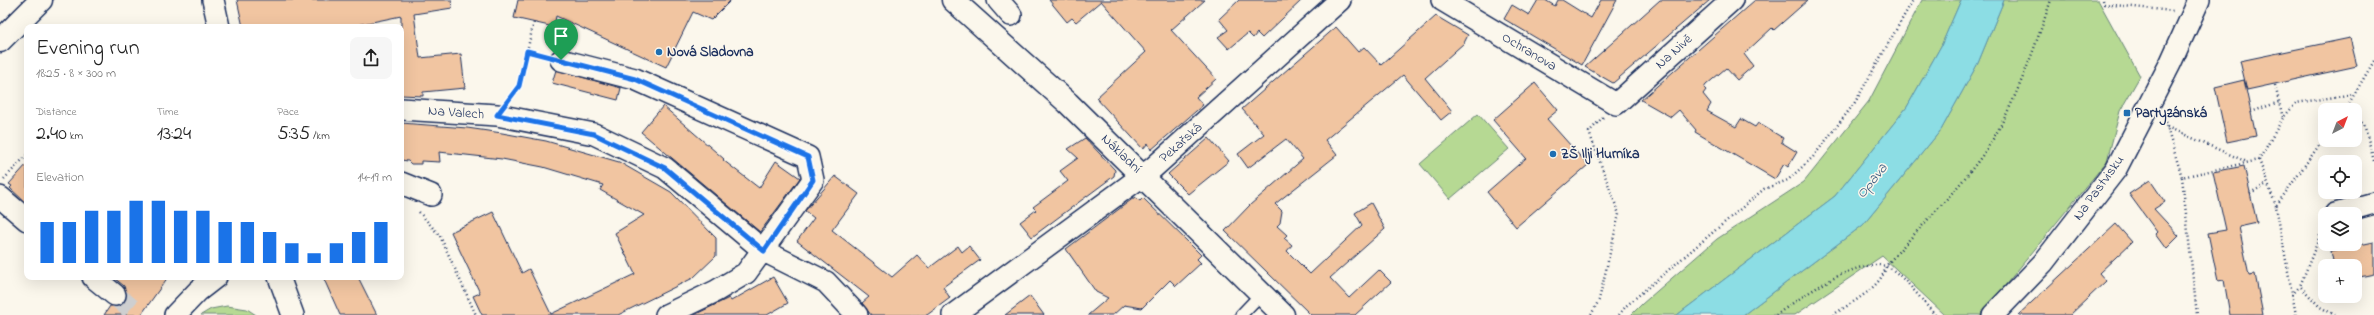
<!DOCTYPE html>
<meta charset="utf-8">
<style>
:root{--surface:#fff;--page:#f6f6f6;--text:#222;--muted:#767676;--accent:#1a73e8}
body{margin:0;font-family:"Indie Flower",sans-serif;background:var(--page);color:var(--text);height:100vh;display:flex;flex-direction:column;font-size:15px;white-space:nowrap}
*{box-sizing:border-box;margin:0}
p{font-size:13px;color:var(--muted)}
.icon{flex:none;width:22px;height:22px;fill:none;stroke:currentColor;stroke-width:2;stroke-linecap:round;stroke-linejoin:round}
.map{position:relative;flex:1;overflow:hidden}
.sheet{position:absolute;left:24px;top:24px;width:380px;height:256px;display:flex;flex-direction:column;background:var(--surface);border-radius:8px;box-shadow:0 4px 16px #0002}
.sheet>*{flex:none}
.needle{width:26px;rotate:42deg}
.fabs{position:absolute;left:2318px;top:103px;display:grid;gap:8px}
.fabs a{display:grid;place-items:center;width:44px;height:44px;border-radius:8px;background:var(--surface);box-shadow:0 4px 16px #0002;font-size:20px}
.pin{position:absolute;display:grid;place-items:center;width:34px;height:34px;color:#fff;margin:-41px -17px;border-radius:50% 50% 50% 0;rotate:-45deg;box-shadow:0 0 4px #0007}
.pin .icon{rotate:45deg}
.round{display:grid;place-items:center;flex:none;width:42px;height:42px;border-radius:8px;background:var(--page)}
.head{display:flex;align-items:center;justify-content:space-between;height:68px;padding:0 12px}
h1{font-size:22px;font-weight:600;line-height:30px}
.stats{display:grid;grid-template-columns:repeat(3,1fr);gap:6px;height:68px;padding:4px 12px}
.stats div{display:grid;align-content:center}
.stats b{font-size:20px;font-weight:600}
.stats small{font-size:11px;font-weight:400}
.stats p{font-size:11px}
.chart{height:112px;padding:8px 12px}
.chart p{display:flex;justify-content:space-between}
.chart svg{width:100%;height:72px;margin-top:4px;stroke:var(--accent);stroke-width:6}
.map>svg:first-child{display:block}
.green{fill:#b6d993;stroke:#688478}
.water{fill:#8cdde4;stroke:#5f97ae}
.building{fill:#f1c5a1;stroke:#1b2f5e}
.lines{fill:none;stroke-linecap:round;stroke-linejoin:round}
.minor-tunnel{stroke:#cecfd0;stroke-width:21;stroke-dasharray:21 10;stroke-linecap:butt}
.service-casing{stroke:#1b2f5e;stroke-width:14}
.minor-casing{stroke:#1b2f5e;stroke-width:24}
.tertiary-casing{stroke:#1b2f5e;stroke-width:25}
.primary-casing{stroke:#1b2f5e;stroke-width:25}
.path{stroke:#1b2f5e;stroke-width:2.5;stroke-dasharray:1 3;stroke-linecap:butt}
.service{stroke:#fbf7ec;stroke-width:11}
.minor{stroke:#fbf7ec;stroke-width:21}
.tertiary{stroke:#fbf7ec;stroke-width:22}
.primary{stroke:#fbf7ec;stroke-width:22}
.route-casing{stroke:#fff;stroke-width:8}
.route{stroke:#1a73e8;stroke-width:5}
.poi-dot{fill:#1f6fb2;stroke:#fbf7ec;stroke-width:1.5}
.labels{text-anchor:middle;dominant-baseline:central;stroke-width:3;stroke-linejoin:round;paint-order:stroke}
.poi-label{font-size:14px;font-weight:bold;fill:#1b2f5e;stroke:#fbf7ec;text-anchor:start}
.street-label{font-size:14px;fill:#1b2f5e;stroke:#fbf7ec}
.water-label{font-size:15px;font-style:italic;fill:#375a80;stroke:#fbf7ec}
</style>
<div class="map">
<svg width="2374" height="315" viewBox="0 0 2374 315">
<rect width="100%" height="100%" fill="#fbf7ec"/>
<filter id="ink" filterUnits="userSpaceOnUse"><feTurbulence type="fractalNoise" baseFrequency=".025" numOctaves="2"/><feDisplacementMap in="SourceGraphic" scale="8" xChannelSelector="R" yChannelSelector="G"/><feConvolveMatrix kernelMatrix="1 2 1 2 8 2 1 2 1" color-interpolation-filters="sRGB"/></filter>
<g filter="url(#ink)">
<path class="green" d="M1922 0H1961L1941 46 1907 107 1835 196 1677 315H1631L1642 304 1717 239 1804 182 1869 101Z
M2004 0H2098L2140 76 2120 111 2107 161 1981 315H1945L1882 256 1795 315H1743L1863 225 1941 130 1978 63Z
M1478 114 1509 149 1450 199 1420 164Z
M227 306 247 309 256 315H201L211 309Z"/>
<path class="water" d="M1961 0H2004L1978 63 1941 130 1863 225 1743 315H1677L1835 196 1907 107 1941 46Z"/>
<path class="building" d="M237 0H451L452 8 414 14 420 58 461 54 465 88 423 92V96L401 95V16L348 27H243Z
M518 0H731L711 20 693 12 666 67 556 16 554 27 514 18Z
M1049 0H1205L1171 30 1216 79 1196 97 1203 105 1151 150 1148 143 1143 149 1096 98 1146 52 1101 1 1076 22 1072 18 1067 22Z
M1239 0H1302L1262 38 1257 33 1253 38 1248 33 1229 49 1218 37 1228 30 1219 19Z
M1538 0H1545L1555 6 1558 0H1562L1591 18 1601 0H1617L1582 65 1504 19 1512 5 1529 15Z
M1660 0H1710L1613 83 1585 67Z
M1755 0H1808L1774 30 1772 28 1744 54 1753 66 1737 80 1726 68 1706 85 1704 88 1706 90 1703 94 1711 104 1707 111 1736 127 1741 119 1755 127 1758 123 1783 138 1781 142 1797 152 1788 167 1784 164 1775 179 1695 132 1696 130 1679 110 1671 117 1641 100Z
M1436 16 1468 35 1464 43 1425 78 1452 111 1441 120 1403 75 1325 140 1337 155 1275 204 1282 211 1280 223 1277 226 1287 235 1284 238 1292 245 1287 251 1310 274 1362 225 1355 213 1371 203 1385 229 1330 278 1349 298 1379 270 1391 282 1355 315H1311L1225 231 1250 205 1303 159 1286 139 1248 168 1238 154 1264 134 1242 109 1336 27 1358 52 1364 47 1381 65Z
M2350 38 2357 66 2247 90 2240 61Z
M556 70 621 88 618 100 552 83Z
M2244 80 2256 136 2227 142 2215 87Z
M1535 83 1558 110 1547 119 1588 165 1516 227 1487 192 1526 158 1493 120Z
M663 106 724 159 723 160 759 188 776 161 800 178 760 232 641 132Z
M401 123 467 128 502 133 546 141 619 162 671 192 716 238V256L693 278 618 315H482L473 296 480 293 451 232 493 212 522 273 529 269 551 314 635 274 615 233 644 215 600 190 603 185 543 167 502 159 439 152 440 162 421 161V164H411L408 161 401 160Z
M1085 138 1115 170 1114 176 1032 237 1020 222 1036 210 1033 207 1068 181 1060 171 1078 158 1068 149Z
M1209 138 1229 161 1188 194 1168 174Z
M27 164V204L10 188 12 186 9 184Z
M2244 166 2257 223 2239 227 2249 275 2255 274 2263 315H2230L2224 280 2218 281 2208 233 2226 230 2213 172Z
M835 176 859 194 832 230 892 277 917 255 929 268 958 246 962 252 969 246 980 260 943 287 950 298 927 315H871L862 303 869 297 797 241 814 218 805 211Z
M2150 180 2165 202 2154 209 2179 236 2166 249 2155 234 2157 232 2129 194Z
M1135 197 1140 201 1143 198 1189 243 1201 255 1197 259 1201 263 1176 286 1170 280 1142 308 1124 305 1113 315H1088L1108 298 1096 292 1066 249Z
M2116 224 2132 242 2099 273 2106 281 2070 315H2018Z
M2374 242V274L2355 278V266H2334L2331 251Z
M113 277H168L141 315H104L110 306H120L127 297 124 286Z
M323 277H358L377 315H340Z
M773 277 788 303 767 315H694L729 298 731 301Z
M1030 296 1044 315H1005Z"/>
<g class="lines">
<path class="minor-tunnel" d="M115 295 138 315"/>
<g class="service-casing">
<path id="service" d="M1241 315 1262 293"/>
</g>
<g class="minor-casing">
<path id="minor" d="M213 0 219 27
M998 0 1011 15
M1442 0 1616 104 1732 0
M561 60 635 79 808 157 813 180 746 273 716 291 666 315
M401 109 497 115 594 134 665 168 764 251 826 282 857 315
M401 183 431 195
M0 197 27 220
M2335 214 2374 203
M93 277 115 295
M279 277 293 315
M175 315 198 291 216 277
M953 315 1153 168 1340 0
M1993 315 2043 263 2116 169 2170 64 2199 0"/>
</g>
<g class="tertiary-casing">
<path id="tertiary" d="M953 0 1068 103 1283 315"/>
</g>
<g class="primary-casing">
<path id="primary" d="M0 41 41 0"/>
</g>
<path class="path" d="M2103 0 2104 4 2173 11
M527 51 534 22
M2275 85 2283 118
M510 99 519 86 527 51 543 55
M2345 110 2374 61
M2251 112 2279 102
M2164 118 2182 177 2259 160
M2355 118 2364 124 2374 161
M2167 127 2247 162
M2182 177 2197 315
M4 179 27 155
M2250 193 2267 184
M2276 206 2259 160 2283 118 2296 103 2354 94
M419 212 440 236 476 315
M2323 228 2300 286 2320 307 2335 315
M2292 295 2300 286
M1591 315 1599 300 1619 214 1589 132 1603 117
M1619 315 1626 306 1764 189 1788 180 1813 157 1854 104 1913 0
M1776 315C1800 298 1855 258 1885 266 1900 270 1924 303 1935 315
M1833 315C1850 303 1882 288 1886 266 1918 228 1955 194 1984 153 2012 113 2035 47 2051 0
M2296 315 2276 206 2325 137"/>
<use href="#service" class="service"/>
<use href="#minor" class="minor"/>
<use href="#tertiary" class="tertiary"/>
<use href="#primary" class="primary"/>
</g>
</g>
<g class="lines" filter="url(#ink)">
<g class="route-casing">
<path id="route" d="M527 51 635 79 808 157 813 180 764 251 665 168 594 134 497 115 519 86Z"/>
</g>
<use href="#route" class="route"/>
</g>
<g class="poi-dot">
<circle cx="659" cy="52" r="4"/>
<rect x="2123" y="109" width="8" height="8" rx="2"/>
<circle cx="1553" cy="154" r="4"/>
</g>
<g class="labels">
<g class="poi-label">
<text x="667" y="52">Nová Sladovna</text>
<text x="2135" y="113">Partyzánská</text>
<text x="1561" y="154">ZŠ Ilji Hurníka</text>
</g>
<g class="street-label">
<text transform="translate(1529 52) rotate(31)">Ochranova</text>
<text transform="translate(1674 52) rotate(-42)">Na Nivě</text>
<text transform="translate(456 113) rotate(4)">Na Valech</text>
<text transform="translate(1181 143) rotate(-42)">Pekařská</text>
<text transform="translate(1121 154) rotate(44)">Nákladní</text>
<text transform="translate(2099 188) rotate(-54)">Na Pastvisku</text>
</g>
<g class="water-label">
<text transform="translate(1872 181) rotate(-51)">Opava</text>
</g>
</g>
</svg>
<div class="fabs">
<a><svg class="needle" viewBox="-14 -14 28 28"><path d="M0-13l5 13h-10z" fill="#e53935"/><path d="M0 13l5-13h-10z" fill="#767676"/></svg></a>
<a><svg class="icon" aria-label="locate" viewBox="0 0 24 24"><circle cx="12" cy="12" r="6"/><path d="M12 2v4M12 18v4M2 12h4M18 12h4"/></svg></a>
<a><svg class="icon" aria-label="layers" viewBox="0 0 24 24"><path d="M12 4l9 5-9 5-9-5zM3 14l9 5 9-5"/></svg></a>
<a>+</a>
</div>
<div class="pin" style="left:561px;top:60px;background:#1e9e55"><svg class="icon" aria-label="arrive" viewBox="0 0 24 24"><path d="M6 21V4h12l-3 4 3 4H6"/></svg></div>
<section class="sheet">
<div class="head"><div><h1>Evening run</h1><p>18:25 · 8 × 300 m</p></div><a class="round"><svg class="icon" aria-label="share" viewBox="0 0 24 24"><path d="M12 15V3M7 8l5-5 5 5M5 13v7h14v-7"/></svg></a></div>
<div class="stats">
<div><p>Distance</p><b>2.40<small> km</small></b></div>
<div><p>Time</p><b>13:24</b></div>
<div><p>Pace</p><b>5:35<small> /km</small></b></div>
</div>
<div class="chart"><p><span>Elevation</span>14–19 m</p>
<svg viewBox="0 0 160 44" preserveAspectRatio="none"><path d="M5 44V19M15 44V19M25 44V12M35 44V12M45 44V6M55 44V6M65 44V12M75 44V12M85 44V19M95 44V19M105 44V25M115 44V32M125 44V38M135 44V32M145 44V25M155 44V19"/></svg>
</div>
</section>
</div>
